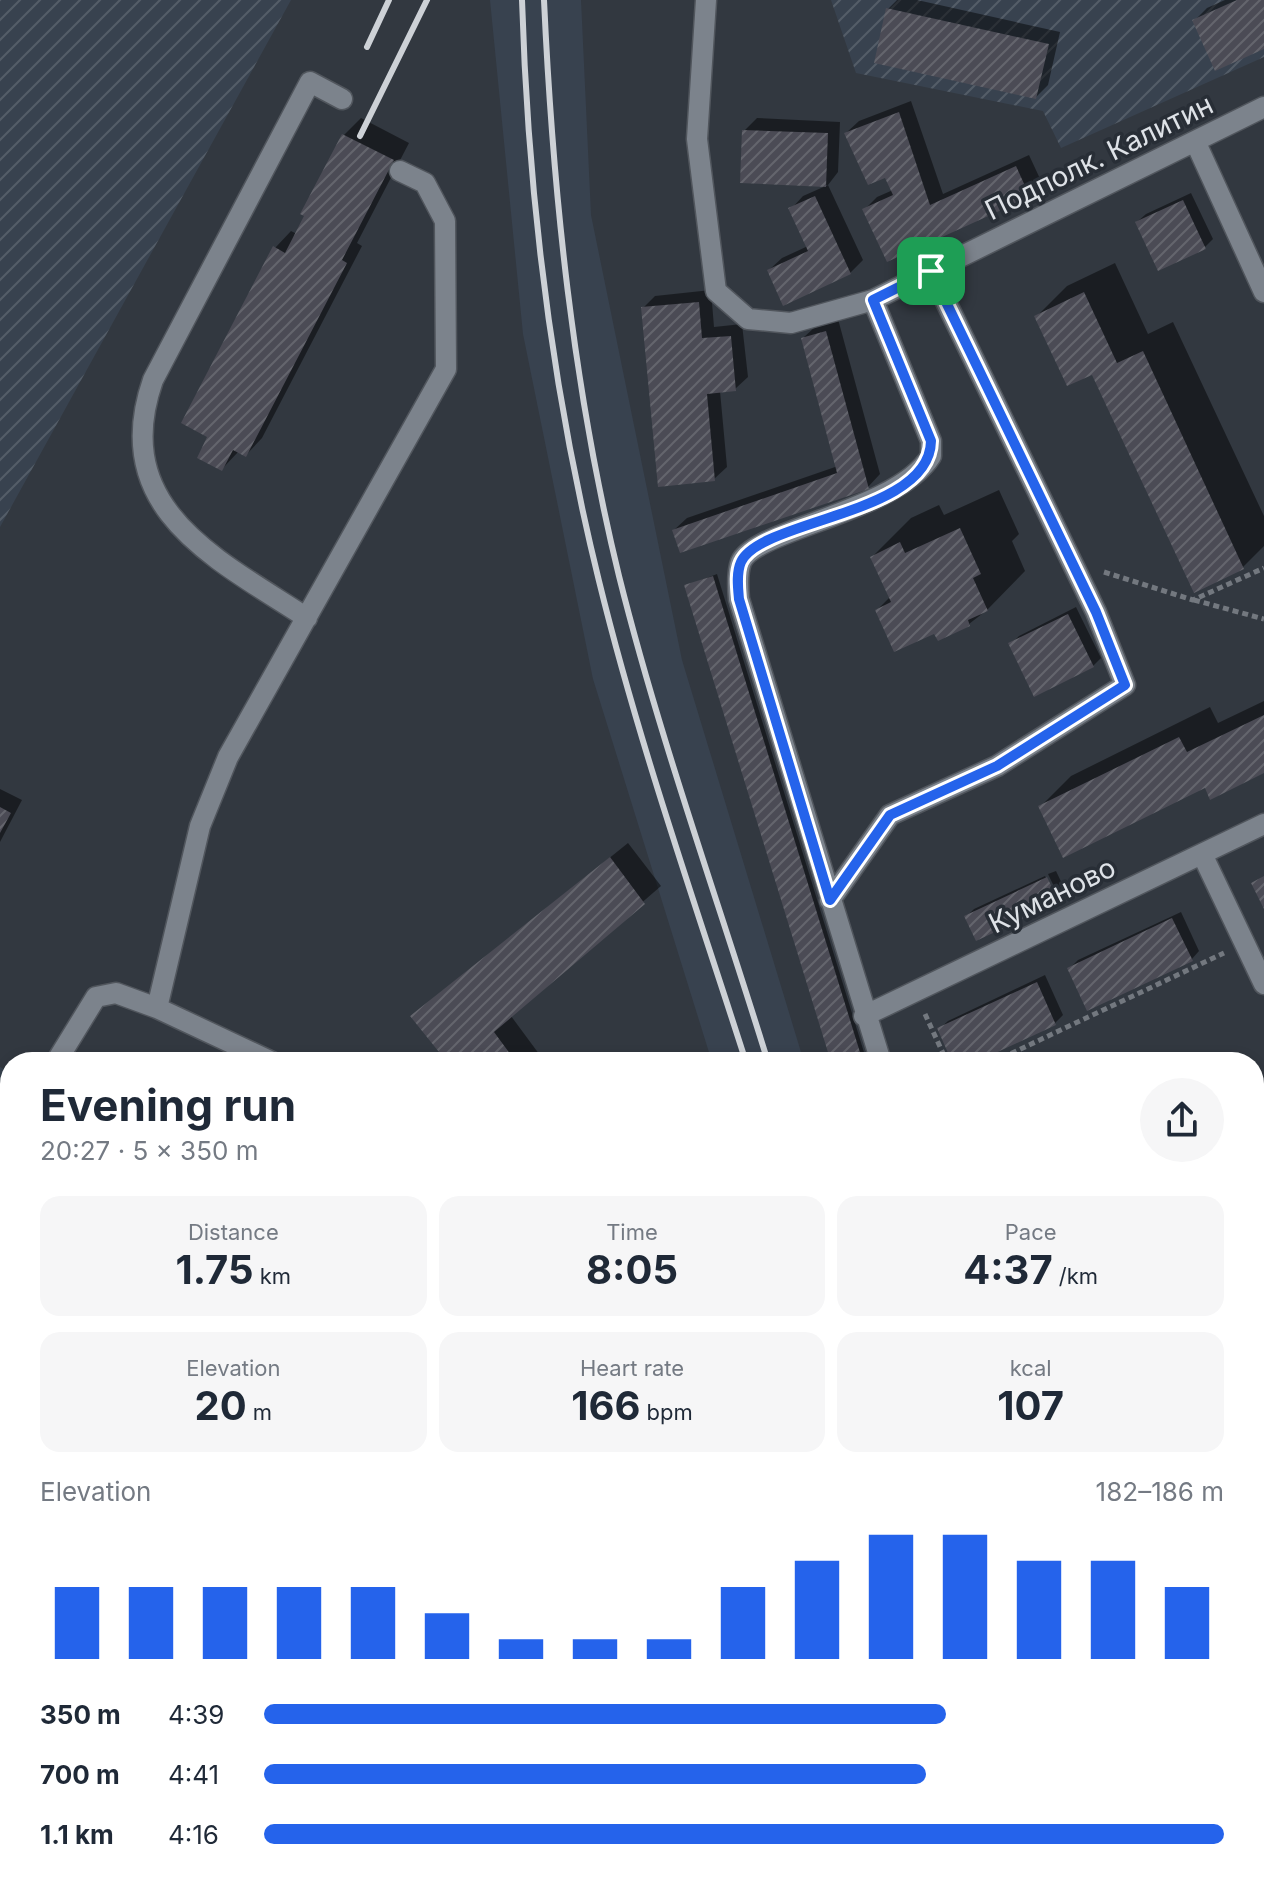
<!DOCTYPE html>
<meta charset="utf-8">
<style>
:root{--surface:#fff;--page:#f6f6f7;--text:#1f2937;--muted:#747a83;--accent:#2563eb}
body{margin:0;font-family:Inter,sans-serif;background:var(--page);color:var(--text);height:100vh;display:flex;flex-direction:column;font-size:30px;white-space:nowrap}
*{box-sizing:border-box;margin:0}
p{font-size:26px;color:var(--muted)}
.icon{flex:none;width:44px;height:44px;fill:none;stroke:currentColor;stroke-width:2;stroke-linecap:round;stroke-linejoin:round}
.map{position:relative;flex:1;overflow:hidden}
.details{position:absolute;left:0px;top:1052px;width:1264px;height:830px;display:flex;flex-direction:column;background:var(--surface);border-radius:32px 32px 0 0;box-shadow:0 4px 12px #0003}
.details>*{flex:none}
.pin{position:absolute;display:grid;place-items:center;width:68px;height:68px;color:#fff;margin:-34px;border-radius:16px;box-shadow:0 4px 12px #0006}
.round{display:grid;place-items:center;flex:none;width:84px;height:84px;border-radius:42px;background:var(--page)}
.headline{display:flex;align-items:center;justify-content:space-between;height:136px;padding:0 40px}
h1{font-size:44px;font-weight:700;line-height:60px}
.metrics{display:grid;grid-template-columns:repeat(3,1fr);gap:12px;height:136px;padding:8px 40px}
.metrics div{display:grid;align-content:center;border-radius:20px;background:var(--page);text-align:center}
.metrics b{font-size:40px;font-weight:700}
.metrics small{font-size:22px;font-weight:400}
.metrics p{font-size:22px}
.chart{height:224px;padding:16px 40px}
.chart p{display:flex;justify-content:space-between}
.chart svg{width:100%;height:144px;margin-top:8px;stroke:var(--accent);stroke-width:6}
ul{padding:0 40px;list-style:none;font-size:26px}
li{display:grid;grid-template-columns:128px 96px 1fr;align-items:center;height:60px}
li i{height:20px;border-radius:10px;background:var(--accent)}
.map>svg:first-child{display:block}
.built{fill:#38424f}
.industrial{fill:url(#industrial-furrows)}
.grass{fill:url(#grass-tufts)}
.shadow{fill:#0007}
.building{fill:url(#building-hatch)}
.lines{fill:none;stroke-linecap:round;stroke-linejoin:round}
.minor-casing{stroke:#51565d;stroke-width:23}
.path{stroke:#73787f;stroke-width:5;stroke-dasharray:6 4;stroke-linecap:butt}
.minor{stroke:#7c838c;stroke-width:20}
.rail{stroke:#cdd1d6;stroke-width:6}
.route-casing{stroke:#fff;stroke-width:16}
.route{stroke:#2563eb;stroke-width:10}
.labels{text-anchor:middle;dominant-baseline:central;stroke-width:7;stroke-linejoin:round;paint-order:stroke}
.street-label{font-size:28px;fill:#dee2e7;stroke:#282e36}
</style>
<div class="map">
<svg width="1264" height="1881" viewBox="0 0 1264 1881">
<defs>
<pattern id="industrial-furrows" width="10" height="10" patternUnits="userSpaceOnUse" patternTransform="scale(2)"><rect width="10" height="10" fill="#38424f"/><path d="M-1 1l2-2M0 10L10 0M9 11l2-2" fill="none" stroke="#545d68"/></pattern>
<pattern id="grass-tufts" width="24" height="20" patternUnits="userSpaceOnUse" patternTransform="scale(2)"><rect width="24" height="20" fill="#67506c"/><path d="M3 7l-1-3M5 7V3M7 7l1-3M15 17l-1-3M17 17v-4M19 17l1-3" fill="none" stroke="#7c6981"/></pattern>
<pattern id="building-hatch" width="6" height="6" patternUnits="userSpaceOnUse" patternTransform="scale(2)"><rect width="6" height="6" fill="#4b4b55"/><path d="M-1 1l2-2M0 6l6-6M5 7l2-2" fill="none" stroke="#64656d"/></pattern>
</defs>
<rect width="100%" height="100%" fill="#323840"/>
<path class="built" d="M490 0H581L591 215 682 660 804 1062H712L593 679 523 334Z
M936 1872H1053L1056 1881H939Z"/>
<path class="industrial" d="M0 0H291L0 527Z
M831 0H1264V57L1061 148 1043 111 856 73Z
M0 1067 10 1072V1256L0 1276Z
M10 1273V1872H809L812 1881H0V1295Z"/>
<path class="grass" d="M809 1872H936L939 1881H812Z"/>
<path class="shadow" d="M897 0H917L1060 32 1048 85 1036 97 888 9Z
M1225 0H1264V47L1195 20 1207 8Z
M911 101 943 194 1029 155 1042 183 1029 195 888 259 865 209 877 197 893 190 886 175 846 133 859 121Z
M361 118 409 143 357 243 362 246 262 438 246 455 239 451 222 469 210 436 275 248 291 231 297 234 307 215 303 213 344 135Z
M757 118 840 122 838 172 828 185 742 181 744 131Z
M828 185 863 260 850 273 769 270 782 258 808 246 791 209 803 196Z
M1191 193 1213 239 1205 247 1137 222 1146 214Z
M1115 263 1148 334 1173 322 1264 516V546L1243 567 1093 372 1037 316 1067 286Z
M711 290 714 327 742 324 748 377 735 389 720 391 727 467 714 479 643 308 655 296Z
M838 319 880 474 868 487 674 530 687 518 838 466 803 338 816 326Z
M999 490 1019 534 1012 541 1025 571 987 610 969 624 935 631 877 610 890 597 872 557 911 518 939 505 944 515Z
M717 574 867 1062H833L686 586Z
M1076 607 1101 658 1093 666 1011 644 1019 636Z
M1264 701V771L1206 785 1040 807 1071 776 1210 707 1218 723Z
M0 789 22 800 0 842Z
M628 843 661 886 511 1016 545 1062H450L413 1016Z
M1056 871 1066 892 1060 899 1048 874Z
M1045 876 1058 900 977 938 966 917 974 909Z
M1181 912 1199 951 1191 960 1070 968 1078 960Z
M1045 975 1063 1015 1055 1023 972 1062H955L939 1029 948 1021Z
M1254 1080 1264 1101V1216L1254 1195Z
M0 1523 10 1528V1638L0 1660Z
M1264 1677V1732L1254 1735V1680Z
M1264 1794V1846L1254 1849V1798Z
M109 1872H662L684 1881H105Z"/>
<path class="building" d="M1237 0H1264V49L1215 71 1192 20Z
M886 8 1049 44 1036 99 874 63Z
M899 112 930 205 1016 166 1030 197 887 262 862 209 893 195 885 178 868 185 844 133Z
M742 130 828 133 826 187 740 183Z
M342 134 394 160 342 260 347 263 246 457 233 450 222 471 197 458 207 437 181 423 273 246 285 253 304 216 300 214Z
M815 196 851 274 783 306 767 270 808 251 788 208Z
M1183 200 1206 249 1158 271 1135 222Z
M1084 292 1117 363 1143 351 1244 569 1194 593 1092 375 1067 386 1034 316Z
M699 302 702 338 731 336 736 391 707 394 715 481 658 487 641 307Z
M826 331 869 489 680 553 672 530 837 473 801 338Z
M960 528 981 574 973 578 988 611 968 620 970 626 938 641 934 634 894 652 875 610 891 602 870 557 900 542 905 553Z
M713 576 863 1062H831L684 585Z
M1068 614 1094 667 1034 697 1008 643Z
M1264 715V773L1210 800 1205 788 1063 858 1038 806 1179 737 1187 752Z
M0 807 11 813 0 833Z
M610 857 645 904 494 1032 516 1062H447L410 1016Z
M1264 876V909L1251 883Z
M1047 877 1059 902 976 941 964 916Z
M1172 918 1193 961 1087 1011 1067 968Z
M1037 982 1056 1025 976 1062H952L937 1028Z
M1254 1104 1264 1125V1221L1254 1200Z
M1264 1365V1414L1254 1418V1370Z
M0 1541 10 1546V1627L0 1649Z
M1264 1682V1734L1254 1737V1685Z
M1264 1799V1848L1254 1852V1802Z
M107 1872H605L627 1881H103Z"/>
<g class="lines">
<g class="minor-casing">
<path id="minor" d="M706 0 697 139 716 291 748 319 791 323 873 300 1264 107
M1195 141 1264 292
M873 300 931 441V456C896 512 755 529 741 562 737 573 738 588 739 599L881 1062
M307 618C217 559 108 509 153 380L310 82 342 99
M1202 854 1264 984
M830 900 890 815 997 766 1125 685 1096 612 931 271
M157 1008 200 826 228 757 446 369 445 221 425 183 400 171
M864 1016 1264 824
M56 1062 96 997 116 993 157 1008 272 1062
M0 1175 10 1155
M1254 1489 1264 1484
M0 1738 10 1717
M0 1842 10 1816
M712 1872 720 1881
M1109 1872 1111 1881"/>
</g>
<path class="path" d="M1104 572 1193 600 1264 568
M1194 600 1264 619
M925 1014 947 1062
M993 1062 1224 953
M1254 1566 1264 1574"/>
<use href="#minor" class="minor"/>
<path class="rail" d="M522 0C528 195 552 391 599 581 639 744 695 903 746 1062
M544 0C553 193 573 388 619 576 660 740 718 900 768 1062
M367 47 389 0
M360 136 427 0
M965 1872 967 1881
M1000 1872 1003 1881
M1021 1872 1024 1881"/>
</g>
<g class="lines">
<g class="route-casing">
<path id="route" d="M931 271 1096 612 1125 685 997 766 890 815 830 900 739 599C738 588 736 573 741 562 761 519 930 515 931 441L873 300Z"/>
</g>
<use href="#route" class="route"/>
</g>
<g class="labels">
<g class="street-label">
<text transform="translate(1099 157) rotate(-26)">Подполк. Калитин</text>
<text transform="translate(1052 895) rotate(-26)">Куманово</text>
</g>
</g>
</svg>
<div class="pin" style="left:931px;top:271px;background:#1e9e55"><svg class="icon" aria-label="arrive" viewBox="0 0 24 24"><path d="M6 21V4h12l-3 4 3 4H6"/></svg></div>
<section class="details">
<div class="headline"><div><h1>Evening run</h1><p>20:27 · 5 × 350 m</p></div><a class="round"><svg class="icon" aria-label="share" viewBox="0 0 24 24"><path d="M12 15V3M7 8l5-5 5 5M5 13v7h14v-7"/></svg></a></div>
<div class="metrics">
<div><p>Distance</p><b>1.75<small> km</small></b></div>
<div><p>Time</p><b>8:05</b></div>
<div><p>Pace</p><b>4:37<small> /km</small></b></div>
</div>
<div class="metrics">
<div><p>Elevation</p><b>20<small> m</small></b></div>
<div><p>Heart rate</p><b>166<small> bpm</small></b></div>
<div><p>kcal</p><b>107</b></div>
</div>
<div class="chart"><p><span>Elevation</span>182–186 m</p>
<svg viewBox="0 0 160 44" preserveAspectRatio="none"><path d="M5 44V22M15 44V22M25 44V22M35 44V22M45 44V22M55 44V30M65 44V38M75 44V38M85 44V38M95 44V22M105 44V14M115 44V6M125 44V6M135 44V14M145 44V14M155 44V22"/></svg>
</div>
<ul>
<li><b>350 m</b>4:39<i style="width:71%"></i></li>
<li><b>700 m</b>4:41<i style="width:69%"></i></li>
<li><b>1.1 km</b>4:16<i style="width:100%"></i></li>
</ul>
</section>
</div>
